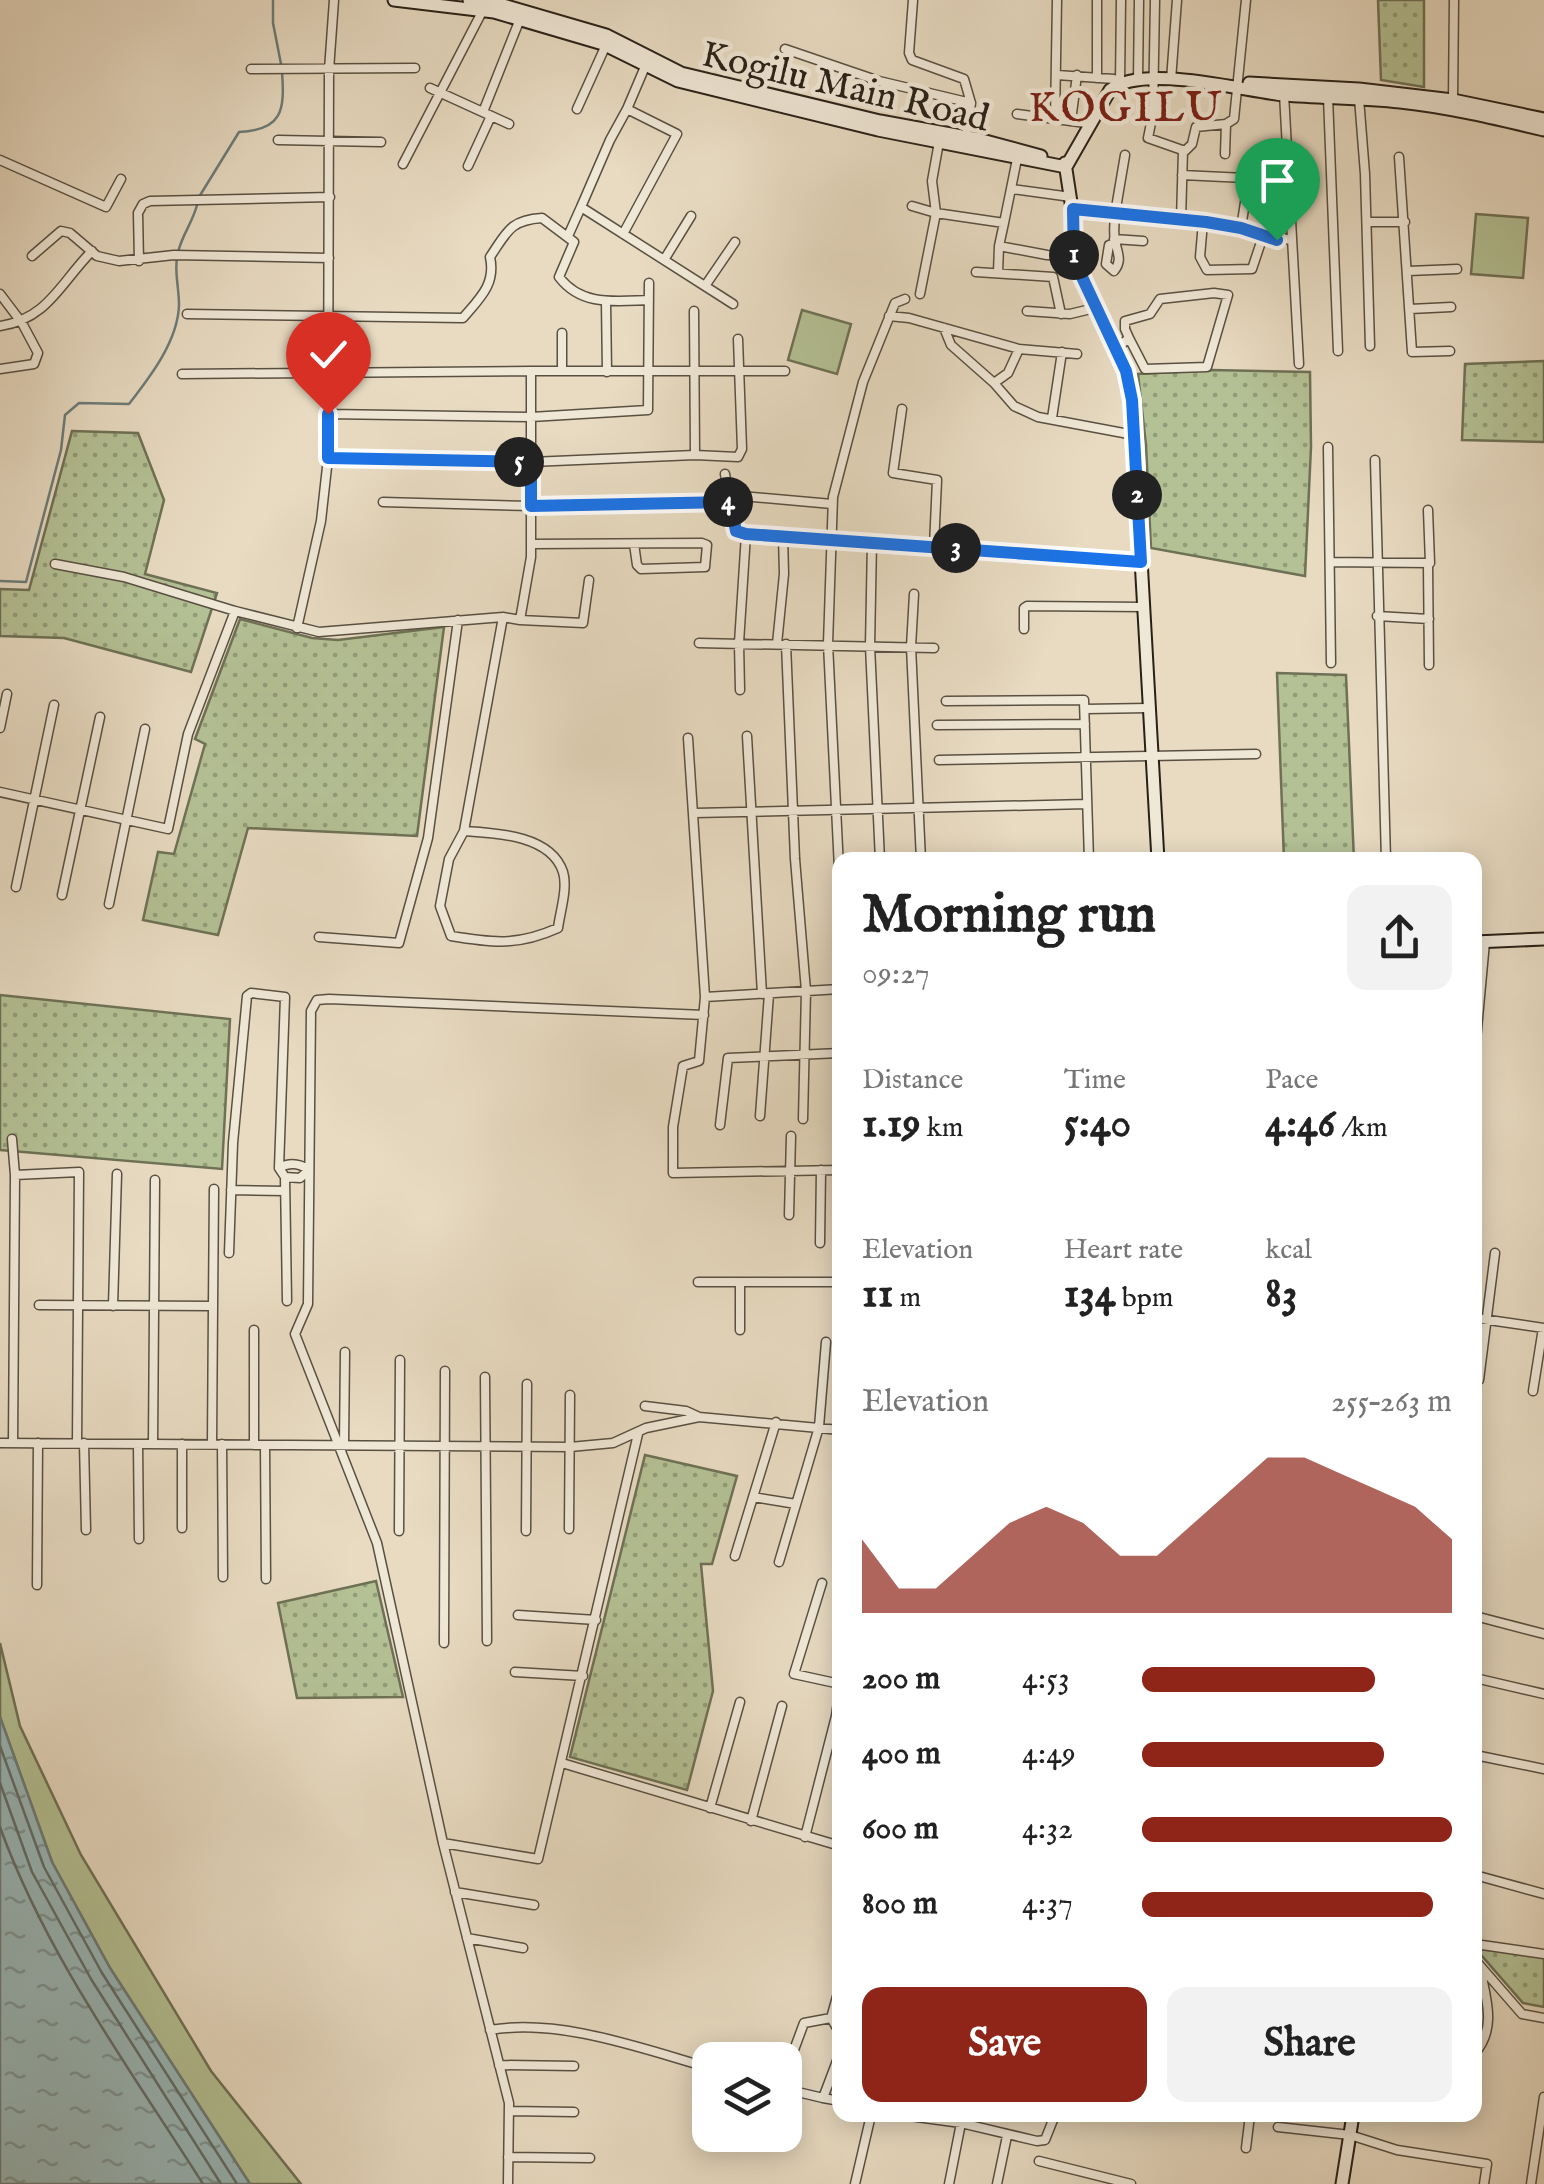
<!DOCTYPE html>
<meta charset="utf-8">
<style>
:root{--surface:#fff;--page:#f2f2f2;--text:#222;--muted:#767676;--accent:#8f2418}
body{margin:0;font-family:"IM FELL English",serif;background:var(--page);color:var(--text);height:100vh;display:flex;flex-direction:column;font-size:38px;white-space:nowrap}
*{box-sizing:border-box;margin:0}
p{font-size:32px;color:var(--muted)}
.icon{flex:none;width:55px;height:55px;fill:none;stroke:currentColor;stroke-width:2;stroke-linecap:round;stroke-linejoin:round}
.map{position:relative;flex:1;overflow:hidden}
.sheet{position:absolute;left:832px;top:852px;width:650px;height:1270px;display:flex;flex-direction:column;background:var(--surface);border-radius:20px;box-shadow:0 5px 25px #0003}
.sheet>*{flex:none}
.fabs{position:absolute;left:692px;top:2042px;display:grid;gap:20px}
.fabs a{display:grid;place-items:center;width:110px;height:110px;border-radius:20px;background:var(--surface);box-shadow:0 5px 25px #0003;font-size:50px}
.pin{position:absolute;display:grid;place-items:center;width:85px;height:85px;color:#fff;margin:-102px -42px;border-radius:50% 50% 50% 0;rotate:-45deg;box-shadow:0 0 10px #0007}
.pin .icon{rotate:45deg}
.km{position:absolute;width:50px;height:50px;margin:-25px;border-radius:50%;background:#222;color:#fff;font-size:28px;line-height:50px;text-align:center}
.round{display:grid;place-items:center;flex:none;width:105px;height:105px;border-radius:20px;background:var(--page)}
.overview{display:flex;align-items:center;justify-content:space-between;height:170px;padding:0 30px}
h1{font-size:55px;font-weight:800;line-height:75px}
.figures{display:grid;grid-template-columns:repeat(3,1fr);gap:15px;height:170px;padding:10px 30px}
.figures div{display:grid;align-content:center}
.figures b{font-size:42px;font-weight:800}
.figures small{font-size:28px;font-weight:400}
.figures p{font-size:28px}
.chart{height:280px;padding:20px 30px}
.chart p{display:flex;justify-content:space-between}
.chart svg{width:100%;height:180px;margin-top:10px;fill:var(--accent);opacity:.7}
.action{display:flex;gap:20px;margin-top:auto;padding:20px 30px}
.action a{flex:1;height:115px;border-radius:20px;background:var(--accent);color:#fff;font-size:40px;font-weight:800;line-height:115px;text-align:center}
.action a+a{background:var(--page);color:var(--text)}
ul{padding:0 30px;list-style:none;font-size:32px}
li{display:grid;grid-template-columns:160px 120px 1fr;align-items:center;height:75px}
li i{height:25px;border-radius:12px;background:var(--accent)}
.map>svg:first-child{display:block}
.grass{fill:url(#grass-dots);stroke:#6e7156;stroke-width:2.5}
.park{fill:#b4c195;stroke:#6e7156;stroke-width:2.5}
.water{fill:url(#water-ripples);stroke:#6c7c7a;stroke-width:2.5}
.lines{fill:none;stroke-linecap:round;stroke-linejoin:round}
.shore{stroke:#616d6a;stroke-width:2.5}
.stream{stroke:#6c7c7a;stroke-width:2.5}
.street-casing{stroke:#595042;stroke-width:11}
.secondary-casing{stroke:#292118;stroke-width:15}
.street{stroke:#f0e8d7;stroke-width:8}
.secondary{stroke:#f0e8d7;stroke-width:11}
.route-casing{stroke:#fff;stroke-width:20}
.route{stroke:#1a73e8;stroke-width:12}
.labels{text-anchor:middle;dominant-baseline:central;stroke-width:9;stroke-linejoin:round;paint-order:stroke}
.street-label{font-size:38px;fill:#292118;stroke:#f0e8d7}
.quarter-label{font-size:42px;letter-spacing:2.5px;fill:#7a1f14;stroke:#f0e8d7}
</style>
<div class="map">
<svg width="1544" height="2184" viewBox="0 0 1544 2184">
<defs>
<pattern id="grass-dots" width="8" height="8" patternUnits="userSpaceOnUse" patternTransform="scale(2.5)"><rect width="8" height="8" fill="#b4c195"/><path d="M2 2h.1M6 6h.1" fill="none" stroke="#929c79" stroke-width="1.8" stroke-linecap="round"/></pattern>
<pattern id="water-ripples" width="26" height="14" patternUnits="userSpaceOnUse" patternTransform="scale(2.5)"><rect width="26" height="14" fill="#99b9bb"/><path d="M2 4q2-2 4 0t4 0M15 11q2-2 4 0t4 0" fill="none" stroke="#7d9697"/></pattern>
</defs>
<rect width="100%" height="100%" fill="#e8dbc2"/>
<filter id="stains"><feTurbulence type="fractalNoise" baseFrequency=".002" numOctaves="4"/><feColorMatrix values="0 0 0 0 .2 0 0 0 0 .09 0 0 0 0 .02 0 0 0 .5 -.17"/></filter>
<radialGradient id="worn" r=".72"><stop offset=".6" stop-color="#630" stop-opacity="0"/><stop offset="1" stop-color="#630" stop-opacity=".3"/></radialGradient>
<path class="grass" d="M1378 0H1424V87L1381 80Z
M1544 361V442L1462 440 1465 364Z
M1212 370 1310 372 1311 447 1305 576 1151 548 1146 445 1138 374Z
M72 431 138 433 164 500 145 574 217 593 191 672 64 638 0 636V589L29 590Z
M240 619 312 638 338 640 444 627 417 836 248 828 218 935 143 920 158 852 174 854 205 744 195 739Z
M1277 673 1346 675 1354 860H1284Z
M0 995 230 1019 222 1169 0 1150Z
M645 1455 737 1476 712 1564H701L713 1691 687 1790 570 1757Z
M376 1581 403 1697 297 1698 278 1603Z
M1475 1948 1544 1957V2007L1523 2003Z"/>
<path class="park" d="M1476 214 1528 218 1523 278 1471 274Z
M802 310 851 324 837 374 788 360Z
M0 1643 20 1726 81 1855 211 2071 301 2184H250L110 1968 52 1862 0 1717Z"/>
<path class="water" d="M0 1717 52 1862 110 1968 250 2184H0Z"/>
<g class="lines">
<path class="shore" d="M0 1746 44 1867 102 1973 237 2184
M0 1783 32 1872 91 1979 221 2184
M0 1827C46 1955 130 2069 203 2184"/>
<path class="stream" d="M273 0V23L281 64
M199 197 239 132C282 130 285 111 282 72
M0 581 26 582 61 450 65 415 79 403 129 404C150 377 178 341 179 305 179 286 173 268 179 249 183 234 193 221 197 205
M1356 2133 1359 2115
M1348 2184 1355 2141"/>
<g class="street-casing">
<path id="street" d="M334 0 329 70 328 458 531 462 695 455 738 457 742 449 738 339
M913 0 909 53 912 60 964 79 971 103
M1155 0 1153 113 1148 138 1185 151 1192 144 1196 127 1226 124 1234 119 1246 0
M785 49 879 81 971 103 966 137
M251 69 415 68
M1057 75 1114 79 1117 85
M1097 78V0
M1138 80 1139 0
M1171 80 1177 0
M1120 83 1121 0
M430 88 509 124
M1284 94 1299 364
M1328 97 1338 351
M1359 98 1365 174 1370 346
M1453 100 1454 0
M577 109 606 45
M627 109 610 140 581 207 733 304
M483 112 520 19
M1017 114 1086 123
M1055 119 1057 0
M1071 121 1077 75
M278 140 381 142
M1225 154 1226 124
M1399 157 1412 352 1450 351
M0 160 106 207 121 179
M403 164 483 10
M468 166 491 116
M1182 175 1245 178 1246 196 1241 228
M1012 189 1071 197
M912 206 936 213
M1073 209 1115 214 1125 155
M936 213 932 181 939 142
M1181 220 1183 150
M1203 222 1200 257 1207 270 1252 269 1263 236
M1367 222H1405
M623 234 677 134 627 109 647 62
M568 236 581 207
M1114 239 1143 241
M1116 243 1109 245 1106 264 1114 271C1123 260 1117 253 1115 240 1113 232 1115 222 1115 214L1206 222 1291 240
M999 246 1047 255 1074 256
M32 256 61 231 70 233 97 256 119 261 174 255 329 258
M664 260 691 216
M139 261 138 213 143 204 150 201 330 197
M1408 271 1457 269
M976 272 1053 277 1061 314
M998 273 999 246 1004 223
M705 286 735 242
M0 294 22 323 38 353 34 364 0 369
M920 294 936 213 1004 223 1017 159
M606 302 607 372
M1410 309 1451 307
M694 311 695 455
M1027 311 1070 314 1099 307
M187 314 463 318C480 298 496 284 490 257 507 232 510 220 542 218L574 242 559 277C582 307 616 301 649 300
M889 316 909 318 1019 349
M0 326C48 319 61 282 92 251
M944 328 951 345 994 383 1014 406 1038 417 1134 435
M1116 349 1129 338 1125 329V321L1150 314 1160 299 1214 293 1228 295 1207 367 1145 369 1129 338
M531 371H785
M562 371V333
M994 383 1008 373 1019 349 1077 354
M902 409 893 473 937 480 934 546
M328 414 531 417 648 410 649 283
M1052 418 1062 352
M1328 447 1331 663
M1375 460 1386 860
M725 474 734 528 746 534 1141 562
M730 495 832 504
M383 502 531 506 730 502
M872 541 870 646 880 860
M531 544 702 543 707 545 705 567 641 569 637 565 634 544
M1330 562 1430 563 1428 510
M1428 563 1429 665
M55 564 124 577 235 611 319 632 503 617 520 620 531 557V371L182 374
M914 594 911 647 921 860
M1377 616 1429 619
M520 620 583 623 589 580
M297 628 321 521 328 458
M1024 629V608L1027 606 1144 607
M699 643 934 648
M777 644 784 574 783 536
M786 644 795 859 806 991 803 1119
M740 690 739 643 746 534
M946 701 1084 700 1089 860
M1085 709 1149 708
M937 725 1085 724
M0 728 7 694
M747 736 762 994
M688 738 705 997 699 1061 683 1066 673 1127V1173L840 1170
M939 760 1256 754
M0 792 168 829 188 734 235 611
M695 813 1087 804
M464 831 449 859 440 906 451 936C493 943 518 946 558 928 560 912 568 888 563 872 551 835 496 833 464 831L503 617
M16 887 54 705
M840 889 828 644 833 497 863 382 895 303 905 299
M62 895 100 717
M109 904 145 729
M319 937 399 943 428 838 458 620
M705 997 840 989
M1475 1051 1485 942
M760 1116 769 994
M720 1125 728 1058 840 1053
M12 1139 15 1175 13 1443
M279 1168C290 1162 299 1163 309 1170
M15 1175 79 1172 77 1443
M285 1177 300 1178 309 1170
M231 1190 285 1191
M789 1215 791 1136
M820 1243 821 1170
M229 1253 233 1143 247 996 251 993 285 997 279 1168 285 1177 287 1301
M698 1282H840
M740 1282V1330
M39 1305 213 1306 214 1189
M113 1306 117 1174
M1475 1318 1544 1328
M485 1377 487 1641
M1479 1380 1495 1253
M1533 1391 1543 1328
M645 1406 686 1411 699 1417
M0 1443 570 1447 613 1443 646 1428 699 1417 840 1430
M84 1443 86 1530
M138 1444 139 1539
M153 1444 155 1180
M182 1444V1528
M212 1444 213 1306
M222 1444 223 1577
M254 1445V1330
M265 1445 266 1579
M344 1445 345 1352
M753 1497 796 1504
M569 1529 570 1395
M399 1531 400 1360
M526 1531 527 1384
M735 1556 776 1422
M779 1562 819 1427 826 1342
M822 1583 794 1674 840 1684
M37 1585 38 1443
M518 1615 596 1620
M1475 1616 1544 1634
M444 1643 445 1371
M515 1672 583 1676
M1475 1678 1544 1694
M1475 1755 1544 1769
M562 1763 840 1846
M710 1808 740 1702
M751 1821 782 1706
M805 1837 836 1716 840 1688
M443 1843 538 1859 638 1434
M1475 1875 1544 1894
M455 1892 534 1905
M467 1938 523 1948
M1475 1944 1544 1954
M1475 1960 1522 2014 1544 2018
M840 1986 831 2018 840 2033
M490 2030C560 2018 643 2049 710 2068
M840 2053 823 2098 840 2101
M1475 2053C1497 2028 1486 1998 1480 1968
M499 2065 574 2066
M785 2074 804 2023 831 2018
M785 2089 823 2098
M509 2111 574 2112
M902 2115 961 2123 1037 2141 1045 2140 1055 2115
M1278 2127 1350 2135 1397 2150 1487 2164 1484 2184
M1246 2148 1250 2115
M508 2157 590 2158
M1039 2161 1131 2184
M508 2184 509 2103 443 1843 377 1543 295 1334 308 1304 311 1011 317 1000 329 999 704 1015
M855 2184 871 2115
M949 2184 961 2123
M997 2184 1007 2136
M1531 2184 1544 2097"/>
</g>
<g class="secondary-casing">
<path id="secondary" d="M394 0 494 12 603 44 678 81 878 130 1066 167 1110 90C1143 63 1243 91 1284 95 1323 98 1362 98 1400 102 1448 107 1498 119 1544 130
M469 0 496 3 606 35 681 73 880 121 978 139 1041 156
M1249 83 1359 89 1453 100 1544 119
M1065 163 1074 222V260L1126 371 1132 400 1158 860
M1475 942 1544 939
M1342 2184 1353 2115"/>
</g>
<use href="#street" class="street"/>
<use href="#secondary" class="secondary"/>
</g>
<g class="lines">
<g class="route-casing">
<path id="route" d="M328 414V458L531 462V506L730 502 736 531 746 534 1141 562 1132 400 1126 371 1074 260 1073 209 1206 222 1241 228 1277 240"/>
</g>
<use href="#route" class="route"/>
</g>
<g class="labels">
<g class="street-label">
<text transform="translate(845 88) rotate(13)">Kogilu Main Road</text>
</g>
<g class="quarter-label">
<text x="1126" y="109">KOGILU</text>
</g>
</g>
<rect width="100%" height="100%" filter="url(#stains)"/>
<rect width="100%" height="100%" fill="url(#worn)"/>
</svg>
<div class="fabs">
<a><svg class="icon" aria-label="layers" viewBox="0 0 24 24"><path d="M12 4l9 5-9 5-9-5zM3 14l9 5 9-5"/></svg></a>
</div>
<div class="pin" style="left:1277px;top:240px;background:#1e9e55"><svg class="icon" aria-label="arrive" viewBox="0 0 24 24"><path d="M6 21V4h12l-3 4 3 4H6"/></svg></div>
<div class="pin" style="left:328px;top:414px;background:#d93025"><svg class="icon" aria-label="check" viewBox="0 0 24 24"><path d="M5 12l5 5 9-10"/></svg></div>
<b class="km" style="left:1074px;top:255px">1</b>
<b class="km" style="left:1137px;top:495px">2</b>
<b class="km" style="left:956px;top:548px">3</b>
<b class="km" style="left:728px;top:502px">4</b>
<b class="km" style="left:519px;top:462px">5</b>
<section class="sheet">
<div class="overview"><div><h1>Morning run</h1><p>09:27</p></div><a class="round"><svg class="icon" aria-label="share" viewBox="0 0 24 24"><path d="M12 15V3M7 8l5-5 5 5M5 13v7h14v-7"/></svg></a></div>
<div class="figures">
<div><p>Distance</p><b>1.19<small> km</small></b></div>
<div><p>Time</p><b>5:40</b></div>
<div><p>Pace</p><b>4:46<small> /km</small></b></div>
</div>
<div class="figures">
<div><p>Elevation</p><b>11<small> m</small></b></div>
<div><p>Heart rate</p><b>134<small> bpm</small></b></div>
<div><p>kcal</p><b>83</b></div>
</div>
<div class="chart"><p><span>Elevation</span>255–263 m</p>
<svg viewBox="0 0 160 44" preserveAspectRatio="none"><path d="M0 44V26L10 38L20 38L30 30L40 22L50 18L60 22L70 30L80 30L90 22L100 14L110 6L120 6L130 10L140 14L150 18L160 26V44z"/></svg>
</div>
<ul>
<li><b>200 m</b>4:53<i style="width:75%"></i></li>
<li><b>400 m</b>4:49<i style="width:78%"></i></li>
<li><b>600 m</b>4:32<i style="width:100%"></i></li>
<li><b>800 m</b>4:37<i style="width:94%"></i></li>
</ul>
<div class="action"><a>Save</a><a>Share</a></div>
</section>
</div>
